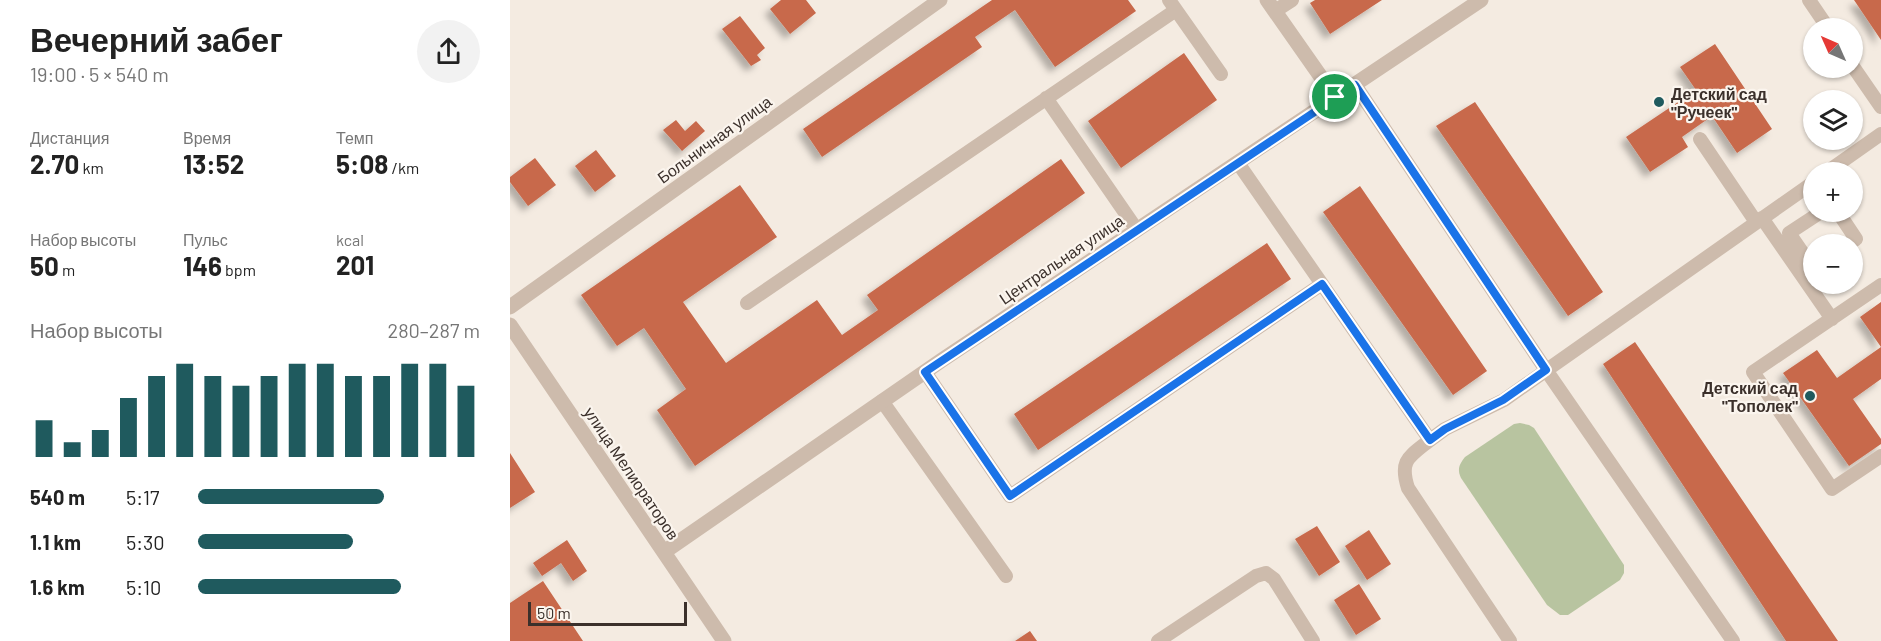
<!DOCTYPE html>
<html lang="ru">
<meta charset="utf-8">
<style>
:root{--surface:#fff;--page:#f2f2f2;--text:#222;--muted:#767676;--accent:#1f5a5e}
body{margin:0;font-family:Barlow,sans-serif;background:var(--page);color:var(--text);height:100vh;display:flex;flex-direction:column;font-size:22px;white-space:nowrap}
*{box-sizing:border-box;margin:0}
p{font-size:20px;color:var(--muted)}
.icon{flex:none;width:33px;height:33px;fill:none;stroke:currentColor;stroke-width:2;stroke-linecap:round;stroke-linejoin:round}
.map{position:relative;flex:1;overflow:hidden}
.panel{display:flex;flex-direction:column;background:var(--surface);width:510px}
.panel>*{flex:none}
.needle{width:39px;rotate:315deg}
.buttons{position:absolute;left:1293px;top:18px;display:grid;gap:12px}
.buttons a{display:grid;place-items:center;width:60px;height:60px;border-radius:50%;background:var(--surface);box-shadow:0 2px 4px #0004;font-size:30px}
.scale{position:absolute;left:18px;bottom:15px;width:159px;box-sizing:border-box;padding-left:6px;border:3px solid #3b302b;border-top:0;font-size:16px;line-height:21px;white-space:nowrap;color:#3b302b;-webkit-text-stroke:4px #fbf5ee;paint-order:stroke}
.pin{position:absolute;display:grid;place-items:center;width:51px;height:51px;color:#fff;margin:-26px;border:3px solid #fff;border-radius:50%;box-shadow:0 2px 6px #0007}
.round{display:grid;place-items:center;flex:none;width:63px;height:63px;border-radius:32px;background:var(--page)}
.head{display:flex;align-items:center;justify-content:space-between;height:102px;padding:0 30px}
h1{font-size:33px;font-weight:700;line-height:45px}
.stats{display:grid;grid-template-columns:repeat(3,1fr);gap:9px;height:102px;padding:6px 30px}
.stats div{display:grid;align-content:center}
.stats b{font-size:26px;font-weight:700}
.stats small{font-size:16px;font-weight:400}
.stats p{font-size:16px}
.chart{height:168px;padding:12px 30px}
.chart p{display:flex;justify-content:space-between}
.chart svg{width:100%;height:108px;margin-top:6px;stroke:var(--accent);stroke-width:6}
ul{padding:0 30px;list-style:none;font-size:20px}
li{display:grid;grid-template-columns:96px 72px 1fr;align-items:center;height:45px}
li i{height:15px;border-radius:8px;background:var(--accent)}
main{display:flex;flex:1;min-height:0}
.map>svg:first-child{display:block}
.green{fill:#b8c4a0}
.building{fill:#c8694b;filter:url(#shadow)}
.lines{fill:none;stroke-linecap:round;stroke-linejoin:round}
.lane{stroke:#cdbbac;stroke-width:14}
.street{stroke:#cdbbac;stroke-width:15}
.route-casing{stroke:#fff;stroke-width:12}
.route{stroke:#1a73e8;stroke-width:8}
.poi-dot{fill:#1f5a5e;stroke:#fbf5ee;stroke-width:2}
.labels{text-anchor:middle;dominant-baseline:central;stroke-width:4.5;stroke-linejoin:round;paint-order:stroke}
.poi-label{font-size:16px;font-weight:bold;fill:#3b302b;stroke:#fbf5ee;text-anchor:start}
.street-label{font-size:16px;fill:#3b302b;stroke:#fbf5ee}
</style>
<main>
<section class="panel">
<div class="head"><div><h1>Вечерний забег</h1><p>19:00 · 5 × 540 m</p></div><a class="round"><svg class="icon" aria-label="share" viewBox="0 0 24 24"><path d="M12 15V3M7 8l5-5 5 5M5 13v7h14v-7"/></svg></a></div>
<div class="stats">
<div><p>Дистанция</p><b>2.70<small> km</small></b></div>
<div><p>Время</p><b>13:52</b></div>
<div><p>Темп</p><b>5:08<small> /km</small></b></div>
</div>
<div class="stats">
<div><p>Набор высоты</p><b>50<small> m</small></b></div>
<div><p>Пульс</p><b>146<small> bpm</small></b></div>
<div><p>kcal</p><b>201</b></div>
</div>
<div class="chart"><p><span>Набор высоты</span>280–287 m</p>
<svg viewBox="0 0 160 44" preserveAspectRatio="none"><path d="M5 44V29M15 44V38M25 44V33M35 44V20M45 44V11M55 44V6M65 44V11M75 44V15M85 44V11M95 44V6M105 44V6M115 44V11M125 44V11M135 44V6M145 44V6M155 44V15"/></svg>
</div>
<ul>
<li><b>540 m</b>5:17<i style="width:66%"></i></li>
<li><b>1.1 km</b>5:30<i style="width:55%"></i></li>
<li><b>1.6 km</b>5:10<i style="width:72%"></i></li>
</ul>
</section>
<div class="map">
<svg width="1371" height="641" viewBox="0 0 1371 641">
<defs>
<filter id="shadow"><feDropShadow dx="-5.5" dy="5.5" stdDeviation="3" flood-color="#0004"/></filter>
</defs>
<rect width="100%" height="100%" fill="#f4ebe1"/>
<path class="green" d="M1010 423 1019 425 1024 428 1114 565V573L1110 580 1058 615H1050L1037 605 951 478C947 469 949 465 955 457L1004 424Z"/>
<path class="building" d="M271 0H296L306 13 280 34 260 9Z
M482 0H618L626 11 545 67 505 10 465 37 472 47 312 157 293 129Z
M805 0H872L820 34 800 3Z
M1344 0H1371V40Z
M230 16 255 48 247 55 251 60 241 66 212 29Z
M1205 44 1262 129 1227 153 1202 116 1172 137 1178 147 1140 172 1116 137 1186 90 1170 67Z
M674 53 707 100 611 168 578 121Z
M965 102 1093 292 1058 316 926 126Z
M166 120 175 131 186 121 195 131 172 151 153 130Z
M86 150 106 176 85 192 65 166Z
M25 158 46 185 18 206 0 182V177Z
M551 159 575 193 185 466 147 410 176 389 134 328 107 346 71 295 230 185 267 237 173 302 216 363 307 300 332 335 368 310 357 295Z
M850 186 977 371 943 395 813 212Z
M757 243 781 279 528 450 504 414Z
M1371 302V347L1350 317Z
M1125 342 1328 641H1276L1093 364Z
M1371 347V379L1343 399 1371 439V444L1339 466 1273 373 1307 350 1327 378Z
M0 453 25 492 0 508Z
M807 526 830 562 809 576 785 539Z
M859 530 881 564 857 580 835 546Z
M57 540 77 571 63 581 51 563 32 576 23 563Z
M33 581 73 641H0V603Z
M849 584 871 619 846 635 824 600Z
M520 631 527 641H505Z"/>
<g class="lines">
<path class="lane" d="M659 0 711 74
M1299 0 1318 28
M765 11 782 0
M1342 65 1371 107
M845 85 1036 370 1223 641
M536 98 627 230
M1190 139 1246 222
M728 163 920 440C899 457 889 460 898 488L1000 641
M1317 172 1371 134
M1328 212 1346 239 1338 244
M1252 218 1322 319
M1303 268 1279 233 1311 212
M1371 285 1243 372 1322 489 1371 456
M237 303 666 10
M415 372 500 496 812 284
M372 401 496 576
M920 440 935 429 994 400 1304 182
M648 641 746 576 756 573 764 579 803 641"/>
<path class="street" d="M757 0 825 97
M0 307 430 0
M0 325 214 641
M154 552 432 360 971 0"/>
</g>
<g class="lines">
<g class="route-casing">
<path id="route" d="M845 85 1036 370 993 400 935 429 920 440 812 284 500 496 415 372Z"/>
</g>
<use href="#route" class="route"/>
</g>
<g class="poi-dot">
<circle cx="1149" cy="102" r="6"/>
<circle cx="1300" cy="396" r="6"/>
</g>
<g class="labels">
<g class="poi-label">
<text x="1161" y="93">Детский сад<tspan x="1161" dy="18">"Ручеек"</tspan></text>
<text x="1288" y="387" text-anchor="end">Детский сад<tspan x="1288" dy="18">"Тополек"</tspan></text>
</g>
<g class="street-label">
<text transform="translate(204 139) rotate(-36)">Больничная улица</text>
<text transform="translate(551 259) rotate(-34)">Центральная улица</text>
<text transform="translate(122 473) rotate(56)">улица Мелиораторов</text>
</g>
</g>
</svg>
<div class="buttons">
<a><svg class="needle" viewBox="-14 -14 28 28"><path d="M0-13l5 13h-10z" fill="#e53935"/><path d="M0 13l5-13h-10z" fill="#767676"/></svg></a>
<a><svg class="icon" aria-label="layers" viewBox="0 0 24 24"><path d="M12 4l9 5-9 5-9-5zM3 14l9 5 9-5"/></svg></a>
<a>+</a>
<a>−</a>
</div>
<div class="scale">50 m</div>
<div class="pin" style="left:825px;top:97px;background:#1e9e55"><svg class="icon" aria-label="arrive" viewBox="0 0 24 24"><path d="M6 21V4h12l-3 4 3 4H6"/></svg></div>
</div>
</main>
